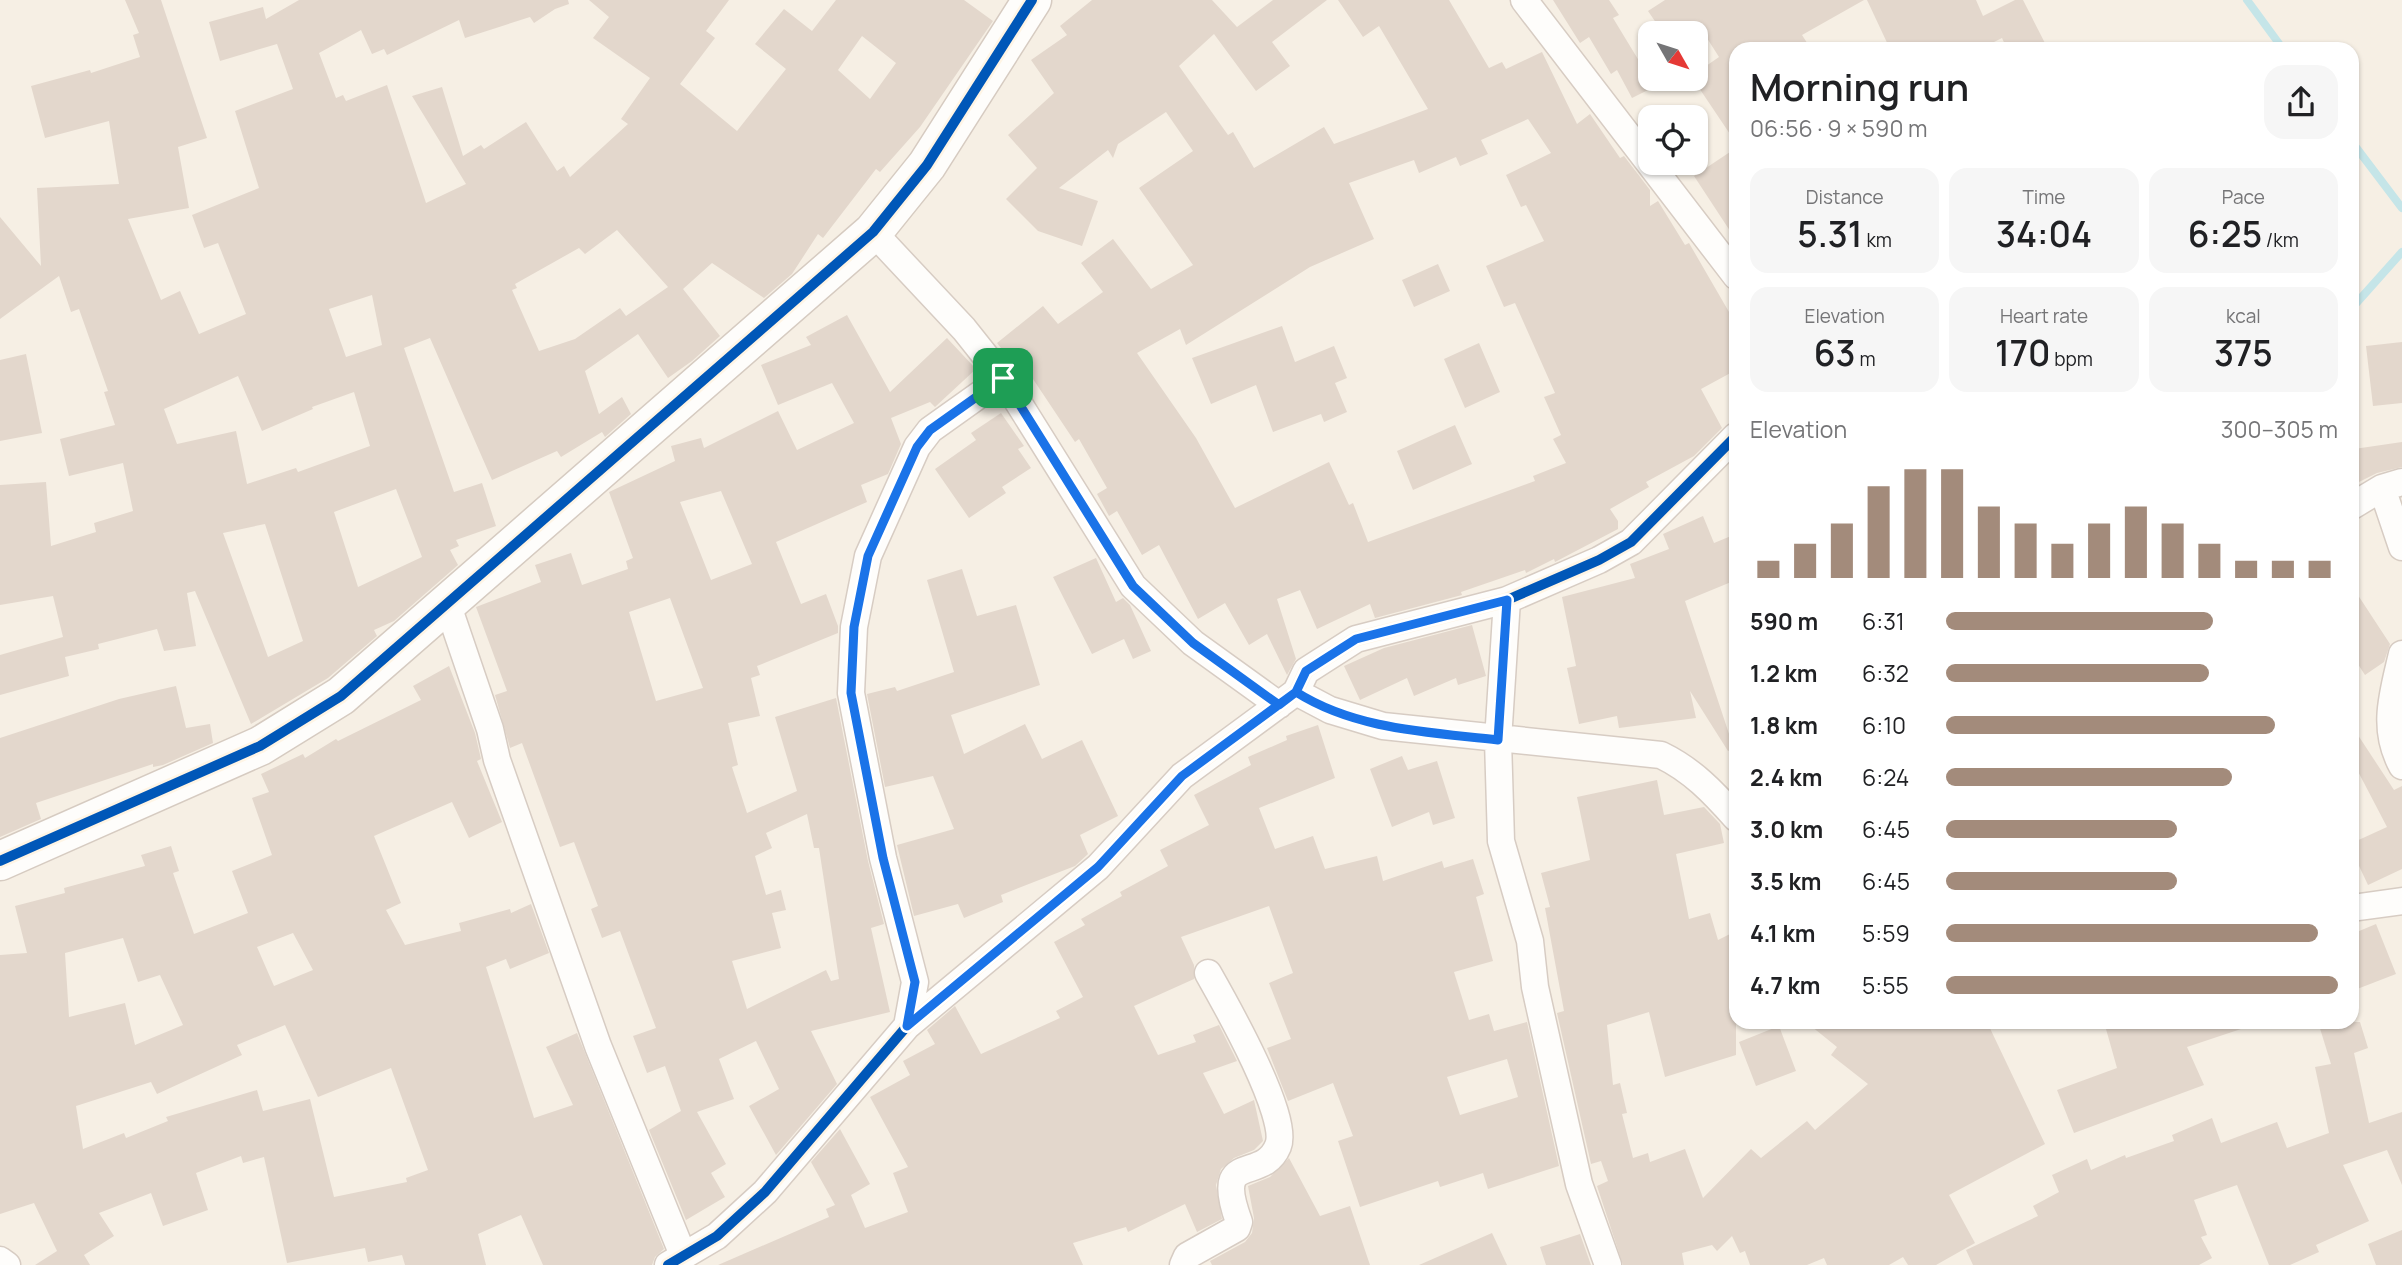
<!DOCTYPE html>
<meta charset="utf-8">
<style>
:root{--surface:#fff;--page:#f6f6f6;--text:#202124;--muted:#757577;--accent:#a38b7b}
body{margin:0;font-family:Manrope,sans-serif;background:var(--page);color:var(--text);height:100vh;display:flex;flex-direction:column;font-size:26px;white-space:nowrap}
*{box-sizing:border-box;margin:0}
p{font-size:23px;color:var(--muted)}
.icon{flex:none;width:38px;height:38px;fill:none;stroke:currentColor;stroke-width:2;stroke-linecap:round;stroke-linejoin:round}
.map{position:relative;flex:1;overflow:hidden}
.details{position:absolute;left:1729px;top:42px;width:630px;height:987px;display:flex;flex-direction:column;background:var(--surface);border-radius:21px;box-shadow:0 2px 5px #0004}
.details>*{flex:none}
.needle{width:46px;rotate:129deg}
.buttons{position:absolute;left:1638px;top:21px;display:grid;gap:14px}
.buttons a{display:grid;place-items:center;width:70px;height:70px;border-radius:14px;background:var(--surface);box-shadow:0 2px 5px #0004;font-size:35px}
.pin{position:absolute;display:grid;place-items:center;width:60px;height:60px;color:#fff;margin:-30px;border-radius:14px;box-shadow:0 4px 10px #0006}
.round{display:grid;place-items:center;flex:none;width:74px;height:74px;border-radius:21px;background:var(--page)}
.head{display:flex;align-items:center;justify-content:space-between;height:119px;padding:0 21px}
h1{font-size:38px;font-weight:600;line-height:52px}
.metrics{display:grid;grid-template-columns:repeat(3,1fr);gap:10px;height:119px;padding:7px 21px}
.metrics div{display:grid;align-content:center;border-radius:18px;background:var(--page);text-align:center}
.metrics b{font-size:35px;font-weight:600}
.metrics small{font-size:19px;font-weight:400}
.metrics p{font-size:19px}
.chart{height:196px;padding:14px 21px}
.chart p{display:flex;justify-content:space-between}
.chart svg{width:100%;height:126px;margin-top:7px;stroke:var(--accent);stroke-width:6}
ul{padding:0 21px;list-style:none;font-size:23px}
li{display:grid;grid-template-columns:112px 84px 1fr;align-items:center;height:52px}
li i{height:18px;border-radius:9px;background:var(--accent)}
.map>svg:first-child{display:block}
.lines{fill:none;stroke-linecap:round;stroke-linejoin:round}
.stream{stroke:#c5e5e8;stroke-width:8}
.building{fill:#e3d7cc;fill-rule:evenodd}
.street-casing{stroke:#d7ccc3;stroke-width:29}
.secondary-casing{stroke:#d6cbc1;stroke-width:41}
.street{stroke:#fefdfb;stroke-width:26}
.secondary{stroke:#fefdfb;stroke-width:38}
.cycleway-casing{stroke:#fff5e5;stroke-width:15}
.cycleway{stroke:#0057b8;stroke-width:10}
.route-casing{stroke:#fff;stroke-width:14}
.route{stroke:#1a73e8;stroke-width:9}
</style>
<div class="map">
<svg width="2402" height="1265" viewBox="0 0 2402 1265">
<rect width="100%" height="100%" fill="#f6efe4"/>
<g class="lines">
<path class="stream" d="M2247 0 2283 49
M2352 142 2402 208
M2352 308 2402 252"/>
</g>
<path class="building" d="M125 0H161L207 138 178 147 189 208 128 219 161 300 180 291 199 334 246 314 218 243 204 248 192 215 259 188 235 111 293 89 277 44 220 61 209 22 263 7 266 19 299 0H568L569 4 555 9 534 23 530 17 465 38 459 20 387 55 384 49 372 54 361 30 319 53 336 98 343 95 346 101 387 85 426 203 466 184 412 96 442 87 463 156 481 145 484 149 526 122 557 171 564 166 570 177 628 124 621 119 650 78 593 38 609 17 589 0H729L706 31 715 38 680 84 737 131 786 69 755 44 784 9 812 31 836 0H964L993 21 920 127 880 172 876 169 823 238 818 234 792 274 764 298 712 263 683 289 720 336 692 361 668 378 638 334 585 371 599 414 622 397 631 414 605 437 602 432 561 457 557 451 492 480 430 338 404 348 454 492 482 483 496 526 456 540 459 546 450 550 458 565 394 621 374 630 377 636 328 678 251 724 195 591 187 593 196 646 164 651 157 629 98 644 99 649 65 657 69 676 0 695V655L63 637 53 596 0 605V485L46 482 51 546 96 532 94 523 133 511 123 463 69 476 60 439 115 425 104 392 108 391 79 309 71 312 59 276 0 319V217L41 266 37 188 119 184 109 121 45 138 31 86 90 70 91 73 140 57 133 35 139 33ZM862 36 896 63 870 99 838 70ZM617 230 668 287 626 316 620 308 575 339 539 351 512 290 517 288 515 284 579 248 585 254ZM372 295 382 345 346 357 329 309ZM238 376 262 431 313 409 312 407 354 392 370 446 298 472 296 468 247 484 236 431 177 444 164 409ZM396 489 422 557 358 587 334 512ZM265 524 303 641 268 657 223 533Z
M1092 0H1212L1237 27 1273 0H1327L1272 42 1290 66 1256 91 1214 34 1179 66 1228 135 1233 132 1254 168 1324 127 1334 144 1428 109 1379 26 1363 37 1338 0H1449L1489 68 1502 62 1506 69 1542 52 1577 124 1590 114 1620 158 1624 156 1650 190V206L1658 201 1685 245 1689 243 1736 324V370L1701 389 1722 428 1694 456 1646 482 1649 487 1610 509 1618 521V529L1555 562 1554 559 1526 573 1525 570 1461 592 1462 595 1375 618 1370 604 1317 629 1300 590 1277 599 1296 659 1287 675 1267 634 1249 645 1225 603 1198 619 1159 545 1142 555 1117 511 1109 516 1097 494 1107 488 1079 439 1075 442 1029 373 1024 377 997 343 1043 306 1058 324 1103 292 1081 263 1113 239 1151 289 1193 265 1139 188 1193 151 1166 112 1118 144 1113 158 1108 150 1059 188 1098 201 1082 246 1038 231 1006 199 1037 168 1008 135 1054 93 1031 60 1067 35 1060 26ZM1528 119 1551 153 1506 175 1521 207 1526 205 1544 241 1486 266 1504 307 1515 303 1555 393 1544 397 1561 435 1553 439 1566 463 1533 476 1535 481 1368 542 1353 503 1349 505 1329 462 1235 508 1196 438 1137 353 1180 329 1186 345 1310 267 1374 239 1349 183 1414 160 1419 173 1456 157 1460 166 1488 154 1481 140Z
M1553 0H1609L1619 15 1613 18 1650 79V89L1632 98 1617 70 1611 74 1589 37 1580 43Z
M1665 0H1864L1802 35 1811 49H1736V143L1693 79 1696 73 1719 57 1698 24 1683 33H1663L1648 11Z
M1867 0H1976L1983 16 2015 0H2023L2048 49H2007L2002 38 1980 49H1890Z
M1736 148V240L1694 176Z
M1438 264 1450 291 1414 307 1402 280Z
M847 315 890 392 947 338 976 369 935 407 930 402 891 418 901 444 888 474 861 485 867 502 776 542 801 604 826 594 838 626V633L757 666 760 675 751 678 760 716 728 723 738 765 732 767 747 813 797 791 775 717 836 698 868 861 884 924 871 928 890 1012 811 1031 837 1084 776 1155 749 1106 779 1089 756 1041 719 1059 734 1099 697 1112 726 1164 711 1173 725 1197 686 1220 649 1130 681 1111 665 1066 647 1073 633 1036 656 1028 620 931 602 938 591 909 598 906 574 842 560 847 522 743 510 748 495 695 507 691 476 607 541 582 535 565 571 553 582 585 628 569 626 561 633 558 609 492 675 461 671 446 701 438 704 448 778 411 797 450 854 423 832 383 778 405 761 365 811 345 806 337ZM721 491 752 564 711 580 680 502ZM670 598 703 688 656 701 629 612ZM807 814 814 848H819L839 979 831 981 826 970 747 1009 732 961 781 948 772 913 786 910 781 890 766 895 755 856 772 848 766 833Z
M1282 326 1295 362 1334 346 1347 378 1335 383 1347 412 1324 422 1321 414 1273 432 1256 385 1211 404 1192 358Z
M2402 342V403L2373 406 2366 346Z
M1479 343 1500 392 1465 408 1444 359Z
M26 354 42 433 0 441V360Z
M1001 413 1024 446 1018 449 1031 468 1002 487 1006 493 969 518 935 469 976 440 971 433Z
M1455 425 1472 464 1413 490 1397 451Z
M2402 442V467L2377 473 2359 482 2354 449Z
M1703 516 1714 543 1736 534V580L1685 601 1734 749 1728 751 1690 691 1696 718 1619 728 1617 716 1579 724 1567 668 1576 666 1562 597 1635 578 1630 564 1669 549 1663 534Z
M1096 558 1116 602 1123 598 1130 605 1151 651 1133 659 1124 639 1092 654 1053 577Z
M962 569 977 616 1016 605 1040 685 951 715 964 754 1025 724 1042 759 1082 740 1118 816 1080 835 1088 854 1075 866 1001 895 1003 902 964 918 958 904 914 916 897 845 954 829 933 776 885 787 867 694 895 687 897 691 954 672 927 580Z
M2352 586 2390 644 2384 662 2365 675 2352 655Z
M1472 625 1486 676 1458 685 1456 678 1414 696 1407 678 1360 700 1344 666 1384 648Z
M449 666 475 733 481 759 477 761 502 822 469 838 452 802 374 836 401 903 386 910 405 945 461 931 459 923 510 909 511 913 531 904 549 953 510 969 506 959 486 967 534 1118 573 1105 546 1047 577 1033 664 1249 655 1257 652 1265H543L521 1215 478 1234 486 1265H405L402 1255 368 1262 365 1248 287 1263 264 1157 243 1163 241 1156 196 1173 208 1210 163 1226 151 1193 99 1213 114 1236 84 1255 90 1265H35L57 1251 34 1203 0 1214V955L27 953 15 906 65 893 64 888 145 866 141 855 171 846 179 871 173 873 194 934 248 913 232 871 272 855 252 798 269 792 261 774 303 754 305 758 336 739 338 741 421 700 413 686ZM293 933 313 970 274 986 257 947ZM123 938 138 982 160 975 183 1025 135 1045 125 1003 69 1017 65 953ZM285 1025 318 1097 391 1068 428 1170 406 1178 407 1182 334 1197 310 1099 263 1111 257 1090 166 1117 168 1121 126 1138 124 1133 83 1149 76 1106 151 1082 157 1094 242 1055 237 1045Z
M176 686 186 728 210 724 213 743 163 765 153 767V764L36 803 41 819 0 837V738L119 699Z
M1318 725 1335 778 1259 808 1275 849 1313 836 1325 869 1377 856 1383 881 1442 861 1444 868 1473 859 1484 894 1476 897 1493 961 1454 972 1469 1020 1489 1014 1494 1031 1527 1022 1559 1166 1488 1189 1483 1173 1440 1187 1438 1181 1360 1207 1338 1141 1353 1136 1333 1083 1288 1101 1267 1048 1291 1039 1269 983 1293 973 1269 906 1181 937 1194 965V979L1134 1006 1158 1055 1196 1042 1193 1035 1219 1025 1237 1061 1203 1073 1224 1114 1254 1100 1263 1141 1254 1150 1234 1158 1221 1169 1216 1185 1222 1219 1197 1232 1185 1204 1128 1232 1126 1227 1073 1243 1083 1265H718L829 1217 826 1209 835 1205 811 1162 840 1129 870 1184 851 1195 865 1228 908 1212 893 1173 908 1167 870 1097 910 1075 903 1061 935 1044 927 1030 955 1006 981 1054 1060 1018 1056 1011 1083 997 1054 942 1085 925 1081 919 1122 896 1120 892 1168 866 1160 850 1209 825 1194 795 1251 765 1248 757 1287 740 1286 736ZM1507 1059 1518 1097 1460 1115 1447 1077Z
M2352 726 2394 790 2402 786V869L2368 885 2352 851V843L2387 827 2352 760Z
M1402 756 1408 770 1437 761 1455 818 1433 825 1429 812 1392 827 1370 769Z
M1657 780 1664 815 1704 807 1720 824 1724 843 1676 854 1689 919 1710 913 1718 940 1736 931V1055L1665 1077 1649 1012 1607 1025 1613 1085 1620 1083 1627 1113 1622 1114 1633 1158 1648 1153 1650 1162 1685 1149 1703 1198 1751 1149 1761 1158 1807 1121 1815 1130 1868 1084 1831 1055 1837 1047 1806 1022H1987L2045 1144 1949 1195 1975 1243 1936 1265H1908L1903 1257 1889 1265H1827L1824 1258 1807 1265H1750L1745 1251 1740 1253 1732 1236 1717 1251 1712 1245 1682 1253 1684 1265H1623L1597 1186 1608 1181 1601 1161 1591 1164 1557 1013 1564 1011 1545 908 1550 907 1541 873 1590 860 1577 797Z
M2376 924 2396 974 2352 991V934Z
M2131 1022H2249L2250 1026 2187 1047 2204 1085 2074 1133 2057 1090 2117 1068 2106 1029Z
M2318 1022H2360L2368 1048 2354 1053 2369 1123 2402 1112V1185L2387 1150 2343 1165 2369 1221 2316 1245 2319 1252 2290 1265H2269L2237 1185 2194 1200 2207 1235 2201 1237 2212 1258 2199 1265H1973L1966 1250 2038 1216 2033 1206 2059 1192 2052 1175 2087 1159 2091 1170 2125 1155 2126 1158 2174 1141 2172 1135 2212 1118 2221 1143 2277 1122 2287 1148 2329 1133 2315 1067 2331 1064Z
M1779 1026 1796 1071 1756 1086 1739 1042Z
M1289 1158 1320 1216 1350 1206 1370 1265H1212L1210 1261 1245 1242 1252 1233 1254 1218 1248 1186 1270 1177Z
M2402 1230V1265H2376L2368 1244Z
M1492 1233 1507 1265H1419Z
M1580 1234 1591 1265H1546L1540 1247Z"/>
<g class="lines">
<g class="street-casing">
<path id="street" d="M1524 0 1736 276
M873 232 964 329 1003 378 1133 586 1193 643 1279 705
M2382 488 2402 547
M2352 506 2382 488 2402 482
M1507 600 1498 740 1501 841 1530 941 1535 987 1579 1184 1608 1265
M447 603 490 729 497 760 598 1046 683 1255
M2402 654C2393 693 2381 728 2402 766
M1296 692 1330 710 1383 726 1661 755C1692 770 1713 792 1736 818
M2352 908 2402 901
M907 1026 915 982 883 858 851 693 854 627 868 556 917 447 930 430 1003 378
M0 1260 7 1265
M668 1265 717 1236 765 1192 907 1026 1098 867 1182 776 1296 692 1306 671 1356 639 1507 600 1599 560 1631 542 1736 436
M1183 1265 1187 1256 1237 1228 1239 1222C1212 1148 1262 1185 1278 1146 1290 1117 1225 1003 1208 973"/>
</g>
<g class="secondary-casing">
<path id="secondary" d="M0 861 260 746 341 696 873 232 927 165 1032 0"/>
</g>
<use href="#street" class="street"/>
<use href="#secondary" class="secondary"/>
<g class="cycleway-casing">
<path id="cycleway" d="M0 861 260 746 341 696 873 232 927 165 1032 0
M668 1265 717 1236 765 1192 907 1026 1098 867 1182 776 1296 692 1306 671 1356 639 1507 600 1599 560 1631 542 1736 436"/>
</g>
<use href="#cycleway" class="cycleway"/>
</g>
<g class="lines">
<g class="route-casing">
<path id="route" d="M1003 378 930 430 917 447 868 556 854 627 851 693 883 858 915 982 907 1026 1098 867 1182 776 1296 692C1356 730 1429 732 1498 740L1507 600 1356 639 1306 671 1296 692 1279 705 1193 643 1133 586 1003 378"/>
</g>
<use href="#route" class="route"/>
</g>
</svg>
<div class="buttons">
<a><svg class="needle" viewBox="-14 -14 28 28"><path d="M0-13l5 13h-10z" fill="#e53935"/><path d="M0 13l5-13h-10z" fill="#757577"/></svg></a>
<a><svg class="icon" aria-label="locate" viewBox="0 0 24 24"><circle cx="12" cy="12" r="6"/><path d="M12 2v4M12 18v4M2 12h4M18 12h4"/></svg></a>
</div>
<div class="pin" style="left:1003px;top:378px;background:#1e9e55"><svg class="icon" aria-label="arrive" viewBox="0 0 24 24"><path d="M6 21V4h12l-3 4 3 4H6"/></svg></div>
<section class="details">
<div class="head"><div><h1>Morning run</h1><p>06:56 · 9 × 590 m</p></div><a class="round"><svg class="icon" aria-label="share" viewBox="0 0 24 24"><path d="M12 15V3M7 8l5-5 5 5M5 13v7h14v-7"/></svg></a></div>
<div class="metrics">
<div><p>Distance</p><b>5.31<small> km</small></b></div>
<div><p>Time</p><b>34:04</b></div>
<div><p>Pace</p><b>6:25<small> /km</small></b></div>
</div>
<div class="metrics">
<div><p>Elevation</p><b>63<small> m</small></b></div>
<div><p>Heart rate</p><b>170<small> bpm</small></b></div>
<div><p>kcal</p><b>375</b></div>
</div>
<div class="chart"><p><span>Elevation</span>300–305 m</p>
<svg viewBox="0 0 160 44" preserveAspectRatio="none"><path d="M5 44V38M15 44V32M25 44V25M35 44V12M45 44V6M55 44V6M65 44V19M75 44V25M85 44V32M95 44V25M105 44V19M115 44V25M125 44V32M135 44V38M145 44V38M155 44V38"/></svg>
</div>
<ul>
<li><b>590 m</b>6:31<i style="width:68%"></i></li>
<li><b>1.2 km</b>6:32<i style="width:67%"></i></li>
<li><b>1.8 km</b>6:10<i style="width:84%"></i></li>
<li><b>2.4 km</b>6:24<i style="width:73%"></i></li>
<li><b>3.0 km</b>6:45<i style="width:59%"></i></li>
<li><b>3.5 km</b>6:45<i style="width:59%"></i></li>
<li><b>4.1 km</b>5:59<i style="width:95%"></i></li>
<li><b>4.7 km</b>5:55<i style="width:100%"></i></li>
</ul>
</section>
</div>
